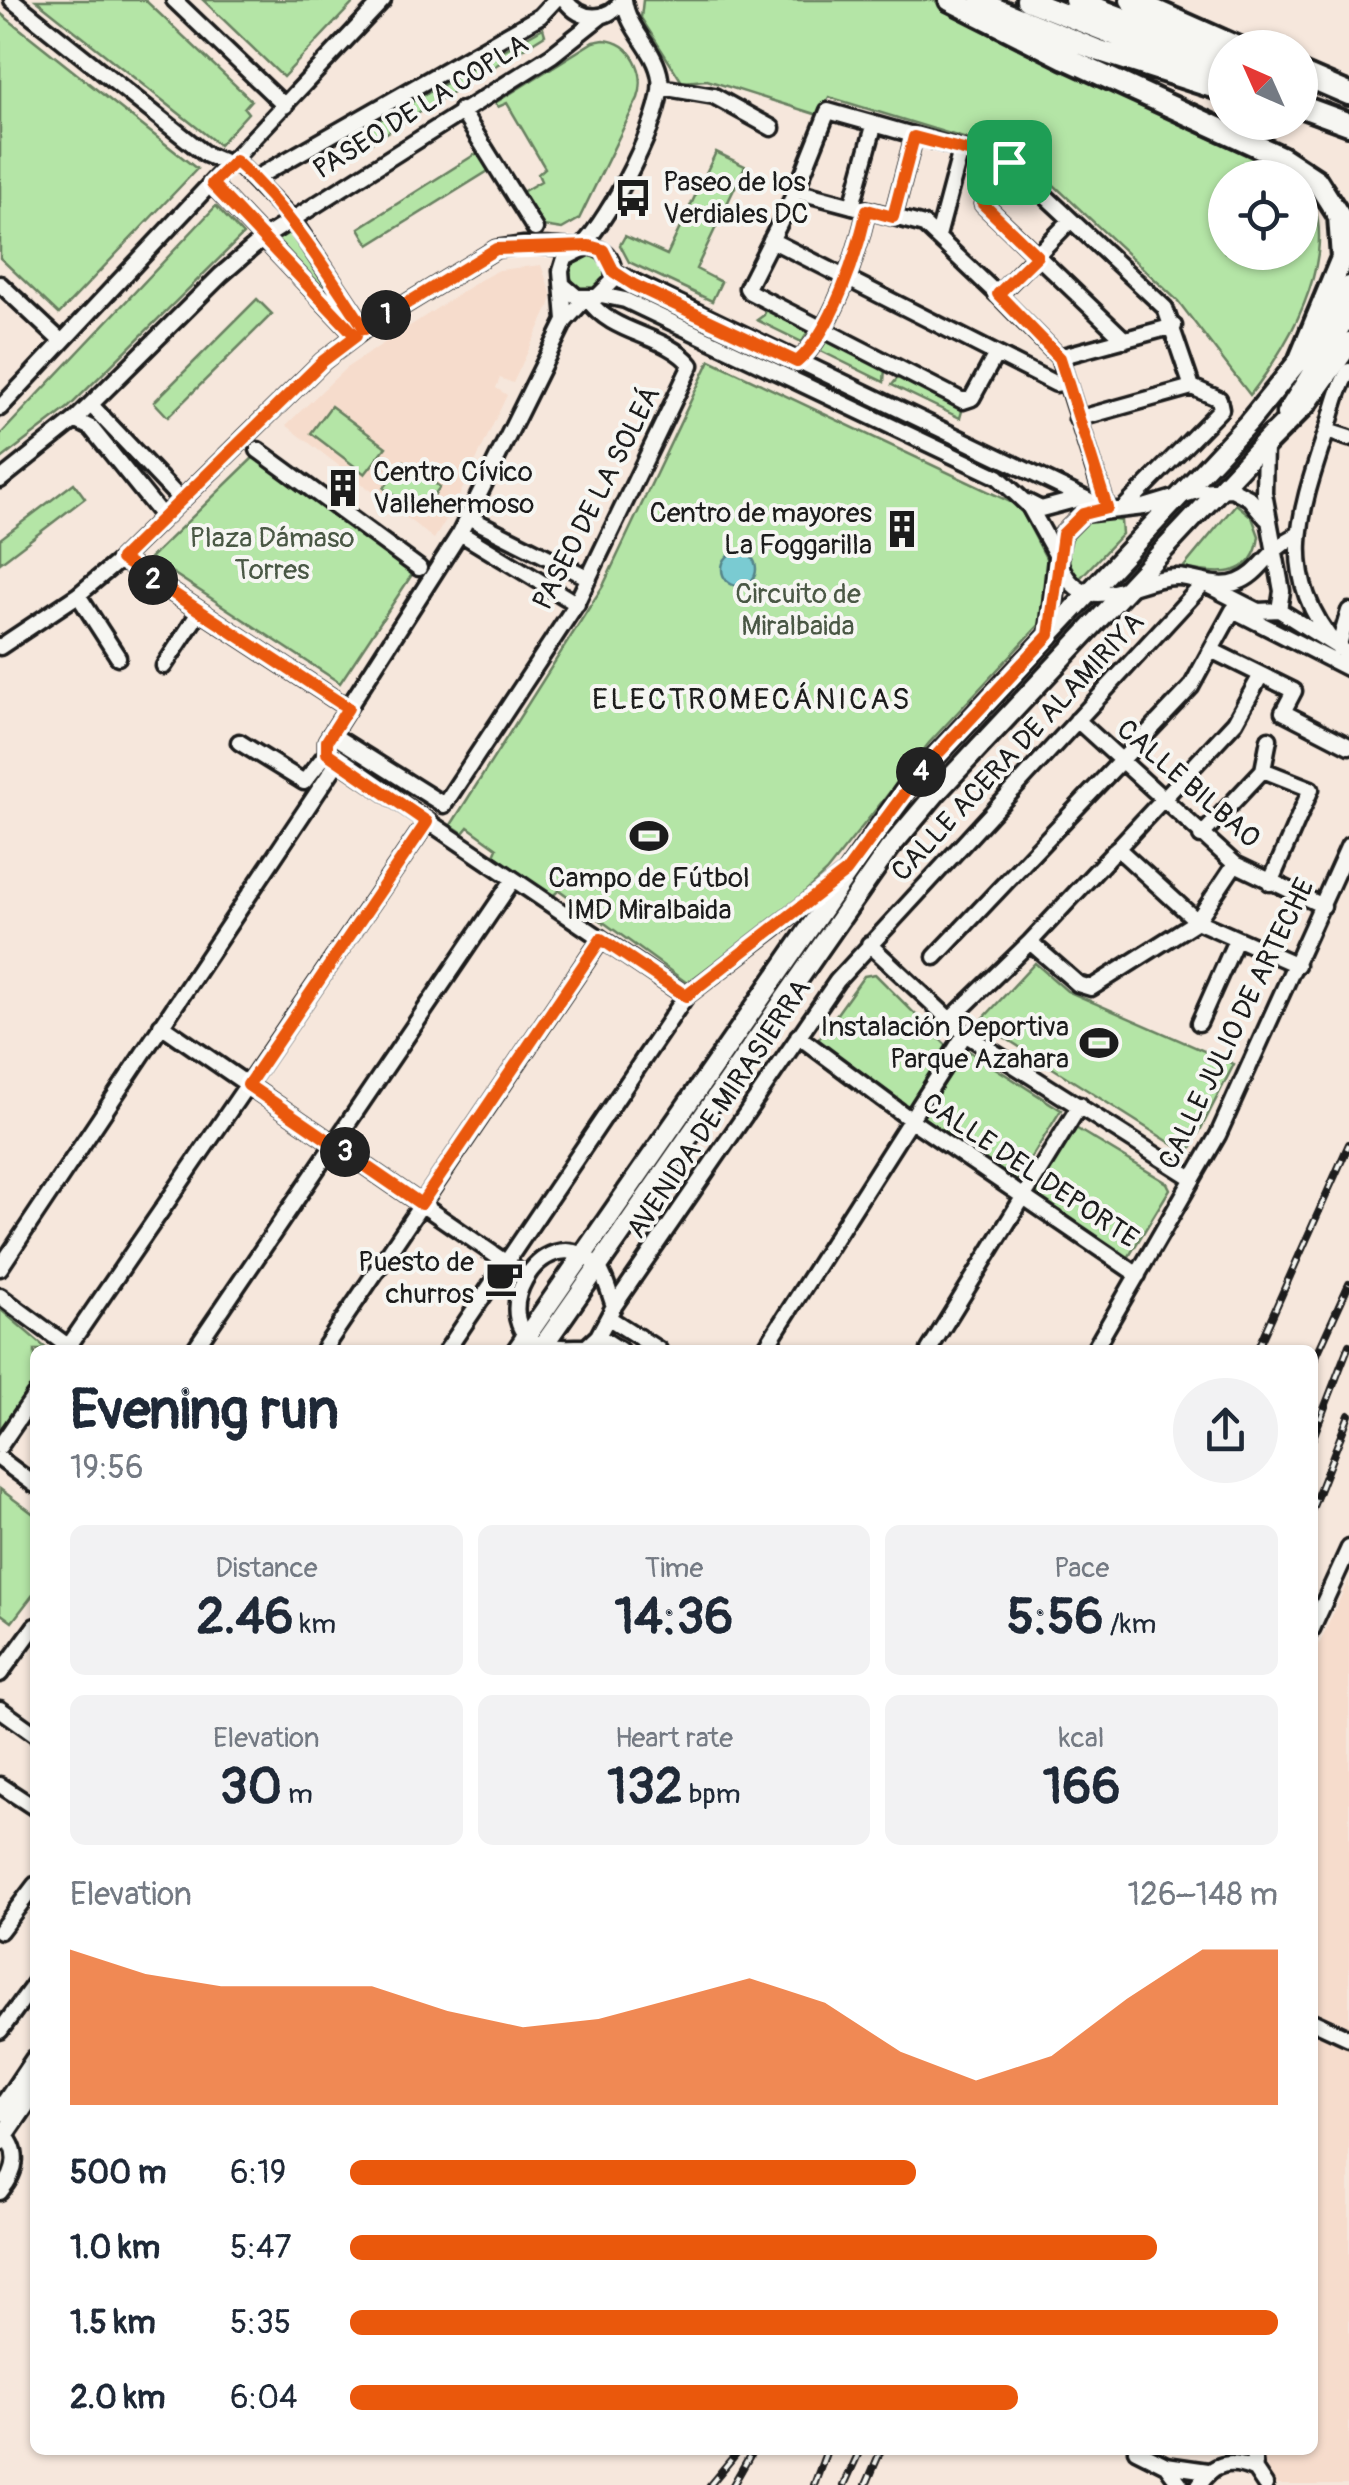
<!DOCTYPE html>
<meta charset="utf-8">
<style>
:root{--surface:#fff;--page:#f2f2f3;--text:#1f2937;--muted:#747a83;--accent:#ea580c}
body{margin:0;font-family:Pangolin,sans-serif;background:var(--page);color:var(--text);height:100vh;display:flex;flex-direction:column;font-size:38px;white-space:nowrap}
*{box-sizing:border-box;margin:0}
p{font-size:32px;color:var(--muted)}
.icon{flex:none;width:55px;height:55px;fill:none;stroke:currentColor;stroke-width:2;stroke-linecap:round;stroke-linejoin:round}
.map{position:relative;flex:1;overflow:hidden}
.side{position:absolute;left:30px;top:1345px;width:1288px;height:1110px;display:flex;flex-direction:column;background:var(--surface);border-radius:15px;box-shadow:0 2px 8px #0004}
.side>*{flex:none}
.needle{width:65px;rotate:315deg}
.fabs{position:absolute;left:1208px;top:30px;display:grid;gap:20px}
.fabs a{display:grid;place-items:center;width:110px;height:110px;border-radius:50%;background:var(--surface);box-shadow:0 2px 8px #0004;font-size:50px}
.pin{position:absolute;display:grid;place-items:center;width:85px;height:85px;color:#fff;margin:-42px;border-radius:20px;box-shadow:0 5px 15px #0006}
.km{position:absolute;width:50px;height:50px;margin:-25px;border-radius:50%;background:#222;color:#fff;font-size:28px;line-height:50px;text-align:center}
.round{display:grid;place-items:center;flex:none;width:105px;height:105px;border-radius:52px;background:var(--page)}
.headline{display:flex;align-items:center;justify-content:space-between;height:170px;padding:0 40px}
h1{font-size:55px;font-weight:700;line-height:75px}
.figures{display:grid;grid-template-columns:repeat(3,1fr);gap:15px;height:170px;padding:10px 40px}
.figures div{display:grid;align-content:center;border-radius:15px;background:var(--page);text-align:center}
.figures b{font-size:50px;font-weight:700}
.figures small{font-size:28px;font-weight:400}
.figures p{font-size:28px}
.chart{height:280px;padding:20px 40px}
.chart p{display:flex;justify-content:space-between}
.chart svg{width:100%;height:180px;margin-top:10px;fill:var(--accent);opacity:.7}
ul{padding:0 40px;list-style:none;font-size:32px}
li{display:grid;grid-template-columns:160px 120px 1fr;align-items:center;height:75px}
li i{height:25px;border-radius:12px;background:var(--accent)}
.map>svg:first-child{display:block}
.built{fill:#f6dccc}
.green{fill:#b4e5a6;stroke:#688061;stroke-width:2.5}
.water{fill:#7acbd2;stroke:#548589;stroke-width:2.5}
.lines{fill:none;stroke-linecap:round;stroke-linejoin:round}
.minor-casing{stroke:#1c1c1c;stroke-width:21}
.major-casing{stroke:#1c1c1c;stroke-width:25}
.highway-casing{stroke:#1c1c1c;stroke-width:28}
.minor{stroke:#f6f6f2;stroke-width:14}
.major{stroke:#f6f6f2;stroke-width:18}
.highway{stroke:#f6f6f2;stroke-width:20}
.rail-casing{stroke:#1c1c1c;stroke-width:8}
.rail{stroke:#f6f6f2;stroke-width:4;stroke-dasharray:11;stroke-linecap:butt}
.route-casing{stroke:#fff;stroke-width:20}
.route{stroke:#ea580c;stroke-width:12}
.labels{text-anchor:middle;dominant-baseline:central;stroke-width:8;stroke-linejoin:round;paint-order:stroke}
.street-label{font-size:28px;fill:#1c1c1c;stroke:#f6f6f2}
.poi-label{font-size:28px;fill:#1c1c1c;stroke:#f6f6f2;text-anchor:end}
.park-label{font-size:28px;fill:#4a5845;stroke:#f6f6f2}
.neighbourhood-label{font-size:30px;letter-spacing:2.5px;fill:#1c1c1c;stroke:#f6f6f2}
</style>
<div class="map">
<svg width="1349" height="2485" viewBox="0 0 1349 2485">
<rect width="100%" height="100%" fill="#f6e7dc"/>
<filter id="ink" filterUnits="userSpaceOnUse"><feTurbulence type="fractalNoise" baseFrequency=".01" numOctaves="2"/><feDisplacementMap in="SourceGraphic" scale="20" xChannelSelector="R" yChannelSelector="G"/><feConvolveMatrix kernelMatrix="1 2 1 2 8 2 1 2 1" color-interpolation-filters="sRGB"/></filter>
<g filter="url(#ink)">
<path class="built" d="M541 265 552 296 549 307 513 383 500 378 496 388 507 395 454 507 434 539 286 425 346 368 480 280 499 270Z
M1349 1579V2485H1275L1258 2450H1312V1660Z"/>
<path class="green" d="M36 0H145L251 100 244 108 248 113 219 145Z
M203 0H356L283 77Z
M643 0H933L1272 161 1296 177 1225 178V252H1300V180C1349 240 1292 342 1250 395L1178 301 1023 156 829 97 818 115 707 80 682 82 641 18Z
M0 13 197 169 59 314 0 258Z
M543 28 545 35 351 155 343 141Z
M604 40C632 42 647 73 638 98L579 219 562 229 537 225 517 195 541 181 538 174 545 168 507 103 498 107 495 103 593 42Z
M482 150 493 168 369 245 359 228Z
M716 152 745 166 696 269 721 282 712 301 629 262 620 245 625 236 667 255Z
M216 206 243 235 69 407 0 460V435Z
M294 229 349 320 275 242 282 232Z
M570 272a18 18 0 1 1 36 0a18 18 0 1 1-36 0Z
M257 299 272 314 168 417 154 402Z
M766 303 811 326 802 342 757 320 764 315Z
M827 335 885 368 884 382 819 350Z
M710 360 1019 506 1047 560 1050 595 1039 625 929 743 826 872 787 909 687 983 559 890 553 896 494 855 497 848 468 827 463 833 451 825 603 586Z
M900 375 964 404 960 418 892 385Z
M331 406 386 447 365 474 311 433Z
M257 454 415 570 340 683 150 558Z
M404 461 440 487 420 514 384 488Z
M74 483 85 498 0 563V539Z
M1236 504 1252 517 1259 536C1254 581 1217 574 1183 568Z
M1098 517 1121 521 1122 534 1079 579 1069 565 1068 540 1085 521Z
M1035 963 1067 991 1234 1064 1188 1154 980 1022Z
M875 974 948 1047 907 1111 816 1043 864 976Z
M967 1050 1061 1110 1015 1184 920 1119Z
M1074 1127 1167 1183 1170 1189 1128 1258 1033 1196Z
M0 1309 48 1350H35V1381L0 1430Z
M0 1489 35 1515V1592L12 1622 0 1613Z"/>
<path class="water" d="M722 569a17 17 0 1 1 34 0a17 17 0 1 1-34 0Z"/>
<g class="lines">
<g class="minor-casing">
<path id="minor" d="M12 0 205 154 231 165
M174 0 285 106
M565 0C581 22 607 22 623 0
M661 87 714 96 772 128
M461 110 535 229
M235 161 291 218 365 329
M1017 168 983 204 1125 340
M254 179 540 16 555 0
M212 184 356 336
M796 191 924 225 998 295 1059 357 1107 509
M852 206 874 126
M893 217 914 137
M938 236 961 150
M771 240 1056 384 1066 382
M582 246C608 220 666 114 660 78 656 49 628 31 624 0
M614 272 1107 509
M0 284 62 342
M563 285 577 297H597L613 281C616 263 608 250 589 246L565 258 561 271 565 320
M601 295 625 300 998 477 1029 506 1058 558
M998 295 1071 220
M585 299 565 321 460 533 327 741V753L686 996
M996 354 972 398 963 401 750 292 747 288 796 191 828 111 1009 162 1165 308 1192 387
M1059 357 1174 326
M797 362C832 332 857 254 867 210
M91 405 181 500
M0 408 383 0
M1077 419 1192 387
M75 420 91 428 163 517
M1327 431 1349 438
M1265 444 1264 493 1282 591 1279 610
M258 450 419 568
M0 480 75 420 221 275 265 237 552 55 600 17
M1027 502 1041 509 1082 498
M1123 509 1221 409 1219 399 1192 387
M468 517 589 578
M1266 518 1249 498 1232 489 1197 491 1144 507 1083 514 1063 534 1058 558C1080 627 1136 575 1178 577 1198 578 1217 590 1238 582 1261 574 1268 549 1297 535
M460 533 577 604
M121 559 348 708
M1209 586 1258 611 1279 610 1349 654
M78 595 118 657
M0 647 78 595 121 559 323 361 365 329 496 249 524 245 577 248
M1338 648C1278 576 1298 517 1325 436 1333 414 1336 391 1349 371
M1338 648 1349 611
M164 666 200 611
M1349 669 1233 610 1211 650 1294 691 1283 712 1349 746
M1077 720 1235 864 1323 906
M331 734 444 805 575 606 691 365C665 333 611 335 588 299
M239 742 304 782 327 753
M1263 770 1311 789 1270 883
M1201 836 1263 770 1269 739
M1117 848 1197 921 1297 965
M1030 942 1078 984 1091 988 1197 921 1235 864
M869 944 965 1034 1192 1178
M935 957 1191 687 1211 650
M951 1019 1030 942 1235 722 1261 675
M1199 1023 1236 940
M161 1025 524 1275
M798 1036 911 1120 1138 1275
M0 1268 337 763
M0 1296 73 1350
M614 1306 837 981 1204 583
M609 1318 659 1350
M598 1336 620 1350
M66 1350 427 822
M194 1350 513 880
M323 1350 601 939
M447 1350 686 996 842 876
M583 1350 598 1336 614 1306C609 1293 605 1273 595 1264 540 1213 479 1330 546 1346 558 1348 573 1347 585 1347
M764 1350 965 1034
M929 1350 1080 1105
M1094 1350 1218 1135 1349 845
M0 1446 35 1395
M0 1459 35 1485
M1312 1629 1349 1548
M0 1674 35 1626
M0 1709 35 1734
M0 1785 35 1808
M0 1931 35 1885
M1312 2021 1349 2038
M0 2031 35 1983
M0 2192C18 2171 21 2150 1 2131
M1136 2450 1166 2465 1208 2471
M1253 2450 1255 2470
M1166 2465 1181 2485
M1199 2485C1213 2462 1231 2459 1255 2470L1265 2485"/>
</g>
<g class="major-casing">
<path id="major" d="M1286 414 1349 313
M1050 632 1058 558
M517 1350 908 786 1248 423 1300 359 1349 286
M540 1350 889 849 937 792 1271 435
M0 2112 35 2060
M0 2141 35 2090"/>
</g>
<g class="highway-casing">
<path id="highway" d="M950 0 1065 58 1281 157 1316 180 1339 216 1342 258 1300 359
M1027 0 1225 78
M1075 0 1225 57
M1131 0 1239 48
M981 3 1097 50 1225 91
M1300 73 1349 94
M1300 106 1349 124
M1265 444 1306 403 1349 343"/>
</g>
<use href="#minor" class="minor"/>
<use href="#major" class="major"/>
<use href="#highway" class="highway"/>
<g class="rail-casing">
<path id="rail" d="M1257 1350 1349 1144
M1312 1365 1349 1284
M1312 1440 1349 1345
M1312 1509 1349 1415
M710 2485 739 2450
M733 2485 753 2450
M814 2485 827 2450
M844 2485 860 2450
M866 2485 881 2450"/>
</g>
<use href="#rail" class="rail"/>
</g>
</g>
<g class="lines" filter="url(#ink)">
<g class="route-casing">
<path id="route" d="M914 137 1009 162 1017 168 983 204 1037 256 998 294 1060 358 1107 508 1083 514 1063 534 1049 635 918 775 846 872 686 996 601 939 421 1204 248 1085 427 822 327 753V741L348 708 121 559 323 361 356 336 212 184 235 161C289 209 325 269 365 329L496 249 589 246 603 250 614 272 634 285 797 362C832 332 857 254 867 210L893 217Z"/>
</g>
<use href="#route" class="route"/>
</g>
<defs>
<g id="bus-bare" transform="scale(3)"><path d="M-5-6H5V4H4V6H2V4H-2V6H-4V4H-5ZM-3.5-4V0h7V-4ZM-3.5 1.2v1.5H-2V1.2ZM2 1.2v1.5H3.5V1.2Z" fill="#1c1c1c" stroke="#f6f6f2" stroke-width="2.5" paint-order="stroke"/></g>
<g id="building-bare" transform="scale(3)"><path d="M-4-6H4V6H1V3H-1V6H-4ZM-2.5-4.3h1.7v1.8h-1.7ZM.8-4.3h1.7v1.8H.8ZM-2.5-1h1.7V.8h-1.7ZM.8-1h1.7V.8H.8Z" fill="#1c1c1c" stroke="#f6f6f2" stroke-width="2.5" paint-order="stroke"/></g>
<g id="stadium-bare" transform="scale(3)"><path d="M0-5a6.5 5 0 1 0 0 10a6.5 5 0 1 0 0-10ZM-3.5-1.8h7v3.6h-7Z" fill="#1c1c1c" stroke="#f6f6f2" stroke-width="2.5" paint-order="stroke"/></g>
<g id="cafe-bare" transform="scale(3)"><path d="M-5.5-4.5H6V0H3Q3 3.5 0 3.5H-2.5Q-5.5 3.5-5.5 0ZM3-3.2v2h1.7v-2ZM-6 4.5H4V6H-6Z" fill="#1c1c1c" stroke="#f6f6f2" stroke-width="2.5" paint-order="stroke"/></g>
</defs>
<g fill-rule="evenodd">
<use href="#bus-bare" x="633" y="198"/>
<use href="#building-bare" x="343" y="488"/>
<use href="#building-bare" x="902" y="529"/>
<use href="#stadium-bare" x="649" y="836"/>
<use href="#stadium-bare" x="1099" y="1043"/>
<use href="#cafe-bare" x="504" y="1278"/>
</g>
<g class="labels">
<g class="street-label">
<text transform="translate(421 107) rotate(-32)">PASEO DE LA COPLA</text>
<text transform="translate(597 498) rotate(-63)">PASEO DE LA SOLEÁ</text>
<text transform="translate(1018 747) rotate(-47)">CALLE ACERA DE ALAMIRIYA</text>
<text transform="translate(1188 784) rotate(41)">CALLE BILBAO</text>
<text transform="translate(1237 1024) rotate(-64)">CALLE JULIO DE ARTECHE</text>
<text transform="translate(719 1109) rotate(-56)">AVENIDA DE MIRASIERRA</text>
<text transform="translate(1030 1171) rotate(34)">CALLE DEL DEPORTE</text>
</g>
<g class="poi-label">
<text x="663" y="182" text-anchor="start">Paseo de los<tspan x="663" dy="32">Verdiales DC</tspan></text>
<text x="373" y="472" text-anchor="start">Centro Cívico<tspan x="373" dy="32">Vallehermoso</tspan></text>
<text x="872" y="513">Centro de mayores<tspan x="872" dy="32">La Foggarilla</tspan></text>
<text x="649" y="878" text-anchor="middle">Campo de Fútbol<tspan x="649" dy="32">IMD Miralbaida</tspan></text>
<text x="1069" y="1027">Instalación Deportiva<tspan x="1069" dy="32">Parque Azahara</tspan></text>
<text x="474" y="1262">Puesto de<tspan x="474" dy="32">churros</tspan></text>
</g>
<g class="park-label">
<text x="272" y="538">Plaza Dámaso<tspan x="272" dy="32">Torres</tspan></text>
<text x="798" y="594">Circuito de<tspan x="798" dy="32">Miralbaida</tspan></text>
</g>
<g class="neighbourhood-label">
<text x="752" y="699">ELECTROMECÁNICAS</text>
</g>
</g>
</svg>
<div class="fabs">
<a><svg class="needle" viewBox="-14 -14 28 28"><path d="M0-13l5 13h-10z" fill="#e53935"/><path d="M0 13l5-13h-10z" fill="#747a83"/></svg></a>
<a><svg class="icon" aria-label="locate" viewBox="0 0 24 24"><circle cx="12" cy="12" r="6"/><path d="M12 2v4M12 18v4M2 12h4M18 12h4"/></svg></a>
</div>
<div class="pin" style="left:1009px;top:162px;background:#1e9e55"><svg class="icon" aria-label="arrive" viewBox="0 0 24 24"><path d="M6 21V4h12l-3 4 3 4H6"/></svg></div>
<b class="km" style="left:386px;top:315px">1</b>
<b class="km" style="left:153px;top:580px">2</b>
<b class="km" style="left:345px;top:1152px">3</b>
<b class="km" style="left:921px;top:772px">4</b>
<section class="side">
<div class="headline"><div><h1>Evening run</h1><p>19:56</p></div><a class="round"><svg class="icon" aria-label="share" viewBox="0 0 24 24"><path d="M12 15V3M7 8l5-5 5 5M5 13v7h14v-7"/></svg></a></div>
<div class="figures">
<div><p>Distance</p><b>2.46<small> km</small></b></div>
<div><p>Time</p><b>14:36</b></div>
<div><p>Pace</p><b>5:56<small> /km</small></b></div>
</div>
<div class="figures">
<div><p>Elevation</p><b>30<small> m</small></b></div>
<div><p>Heart rate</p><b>132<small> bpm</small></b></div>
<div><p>kcal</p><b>166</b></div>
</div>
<div class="chart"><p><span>Elevation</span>126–148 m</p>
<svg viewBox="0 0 160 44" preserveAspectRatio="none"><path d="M0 44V6L10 12L20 15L30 15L40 15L50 21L60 25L70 23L80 18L90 13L100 19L110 31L120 38L130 32L140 18L150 6L160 6V44z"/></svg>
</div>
<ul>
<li><b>500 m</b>6:19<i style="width:61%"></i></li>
<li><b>1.0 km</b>5:47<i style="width:87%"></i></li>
<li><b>1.5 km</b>5:35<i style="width:100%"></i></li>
<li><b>2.0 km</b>6:04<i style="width:72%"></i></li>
</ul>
</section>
</div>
